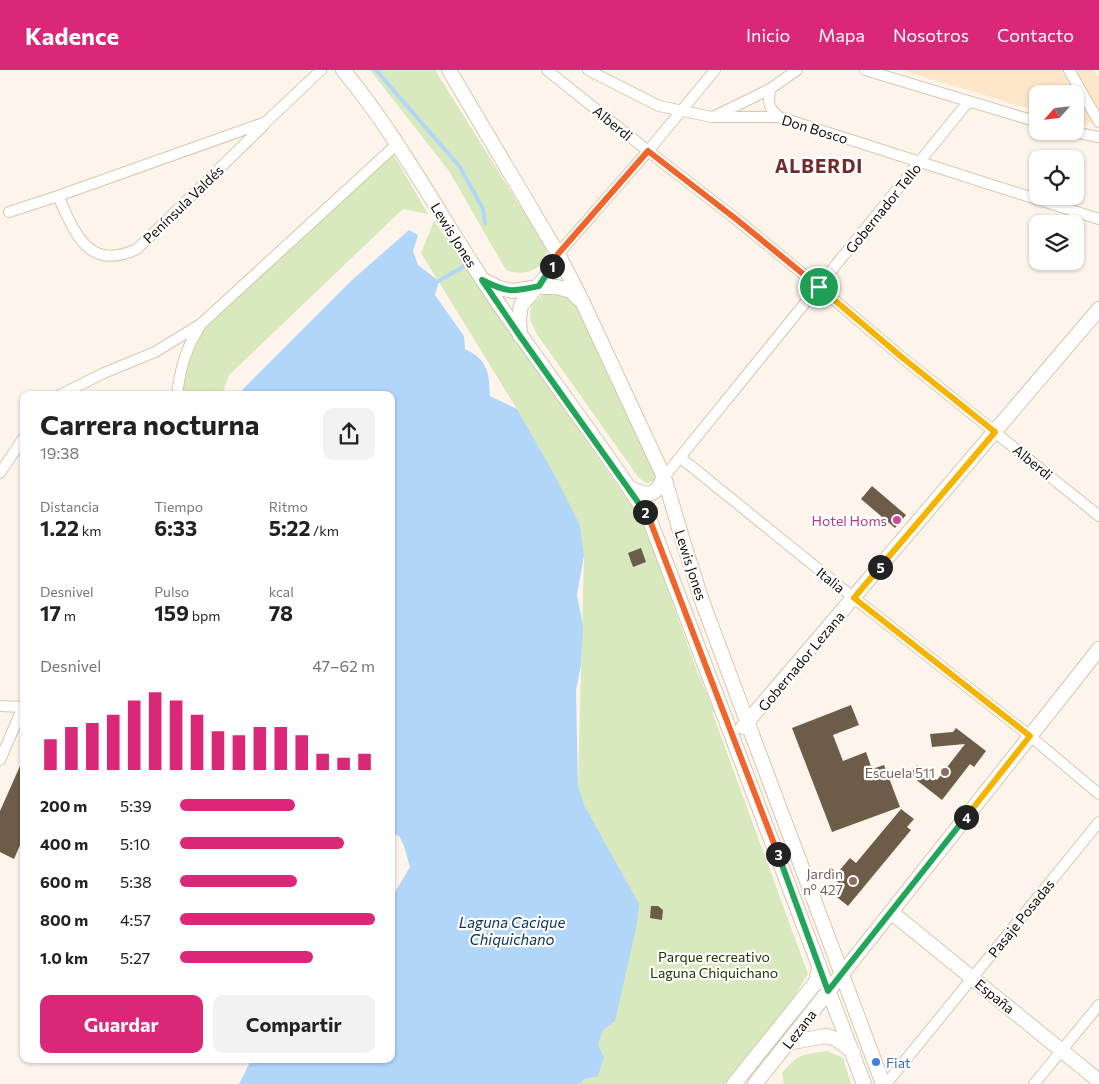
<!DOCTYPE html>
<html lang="es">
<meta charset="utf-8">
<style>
:root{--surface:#fff;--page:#f2f2f2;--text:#222;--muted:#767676;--accent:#db2777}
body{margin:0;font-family:Commissioner,sans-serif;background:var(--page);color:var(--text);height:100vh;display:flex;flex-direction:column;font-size:19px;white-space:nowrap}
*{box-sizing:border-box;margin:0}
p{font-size:16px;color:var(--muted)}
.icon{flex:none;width:28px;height:28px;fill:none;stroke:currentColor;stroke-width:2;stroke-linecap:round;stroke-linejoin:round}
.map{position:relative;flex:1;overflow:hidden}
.sheet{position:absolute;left:20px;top:321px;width:375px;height:672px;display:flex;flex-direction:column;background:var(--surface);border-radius:10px;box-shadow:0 1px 4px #0004}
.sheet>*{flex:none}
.needle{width:32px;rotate:243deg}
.buttons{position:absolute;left:1029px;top:15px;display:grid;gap:10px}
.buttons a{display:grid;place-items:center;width:55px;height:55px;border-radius:10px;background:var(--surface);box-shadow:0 1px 4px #0004;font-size:25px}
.pin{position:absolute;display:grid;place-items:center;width:42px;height:42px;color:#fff;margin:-21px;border:2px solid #fff;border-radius:50%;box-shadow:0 1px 5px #0007}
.km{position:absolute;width:25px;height:25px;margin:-12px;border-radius:50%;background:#222;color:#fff;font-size:14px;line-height:25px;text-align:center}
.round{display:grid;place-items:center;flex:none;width:52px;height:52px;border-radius:10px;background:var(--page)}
.overview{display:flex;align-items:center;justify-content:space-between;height:85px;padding:0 20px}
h1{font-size:28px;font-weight:700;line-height:38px}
.figures{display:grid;grid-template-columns:repeat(3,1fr);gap:8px;height:85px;padding:5px 20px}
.figures div{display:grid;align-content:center}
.figures b{font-size:21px;font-weight:700}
.figures small{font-size:14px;font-weight:400}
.figures p{font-size:14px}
.chart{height:140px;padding:10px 20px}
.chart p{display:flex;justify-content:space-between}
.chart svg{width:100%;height:90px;margin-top:5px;stroke:var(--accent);stroke-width:6}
.action{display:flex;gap:10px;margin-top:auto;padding:10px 20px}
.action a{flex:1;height:58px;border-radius:10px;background:var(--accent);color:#fff;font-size:20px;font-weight:700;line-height:58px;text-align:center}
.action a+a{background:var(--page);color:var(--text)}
ul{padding:0 20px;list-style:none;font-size:16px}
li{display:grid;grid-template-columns:80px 60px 1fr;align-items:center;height:38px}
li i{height:12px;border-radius:6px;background:var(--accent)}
header{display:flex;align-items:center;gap:30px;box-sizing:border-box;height:70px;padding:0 25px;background:var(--accent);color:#fff}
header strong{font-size:24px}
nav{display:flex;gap:28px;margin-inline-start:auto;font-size:18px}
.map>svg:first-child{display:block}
.built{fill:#fee6c8}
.green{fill:#d7e9bd}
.water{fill:#b2d5fa}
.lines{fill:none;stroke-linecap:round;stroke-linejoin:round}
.stream{stroke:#b2d5fa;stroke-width:4}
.building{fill:#6d5c48}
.street-casing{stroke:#d8c6ae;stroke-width:12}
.secondary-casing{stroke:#d8c6ae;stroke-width:16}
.street{stroke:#fff;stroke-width:10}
.secondary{stroke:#fff;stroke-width:14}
.split-1-casing{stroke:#fff;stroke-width:10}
.split-2-casing{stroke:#fff;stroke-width:10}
.split-3-casing{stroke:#fff;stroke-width:10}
.split-4-casing{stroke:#fff;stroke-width:10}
.split-5-casing{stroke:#fff;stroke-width:10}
.split-6-casing{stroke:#fff;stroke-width:10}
.split-1{stroke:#f0652b;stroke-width:6}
.split-2{stroke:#22a559;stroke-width:6}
.split-3{stroke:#f0652b;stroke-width:6}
.split-4{stroke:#22a559;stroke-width:6}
.split-5{stroke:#f5b400;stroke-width:6}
.split-6{stroke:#f5b400;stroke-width:6}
.hotel-dot{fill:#d1479c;stroke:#fff;stroke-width:2}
.education-dot{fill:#8d6e63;stroke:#fff;stroke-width:2}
.shop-dot{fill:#3f7fe0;stroke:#fff;stroke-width:2}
.labels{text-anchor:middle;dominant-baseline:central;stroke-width:4.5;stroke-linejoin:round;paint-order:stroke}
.street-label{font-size:14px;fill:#120c05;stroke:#fff}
.hotel-label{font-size:14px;fill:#b23c85;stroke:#fff;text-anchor:end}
.education-label{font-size:14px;fill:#785e54;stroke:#fff;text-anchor:end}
.park-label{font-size:14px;fill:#243301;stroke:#fff}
.shop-label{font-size:14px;fill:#366cbe;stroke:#fff;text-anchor:start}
.water-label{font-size:15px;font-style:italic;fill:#093052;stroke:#fff}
.district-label{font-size:19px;font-weight:bold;letter-spacing:1px;fill:#712b2a;stroke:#fff}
</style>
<header>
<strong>Kadence</strong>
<nav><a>Inicio</a><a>Mapa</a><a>Nosotros</a><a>Contacto</a></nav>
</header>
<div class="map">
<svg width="1099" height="1014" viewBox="0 0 1099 1014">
<rect width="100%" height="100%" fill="#fdf5eb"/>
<path class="built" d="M901 0H1094L1099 8V48L1086 55 1075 52V24H1038L1037 41Z"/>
<path class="green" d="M370 0H435L546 178C549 200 523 207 506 200L449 101Z
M388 75 428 144 403 139 229 305 222 325H177L201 254Z
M434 151 644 454 697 601 714 641 712 642 808 904 780 950 725 1014H579L585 1009 603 960 585 737 578 715 584 486 580 455 517 339 421 183Z
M557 221 569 225 580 236 658 406 654 411 646 413 639 408 536 263 530 249 531 235 543 225Z
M827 981 843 988 851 1014H784L782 1003C799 983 802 985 827 981Z"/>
<path class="water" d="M409 160 418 165 413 181 418 195 439 211 435 225 464 266 465 279C488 290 489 302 490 326L517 339 554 404 580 455 584 485 577 525 583 556 581 595 576 620 578 715 585 737 639 834 637 854 615 951 603 960 598 975 604 987 598 1006 585 1009 579 1014H239L251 990H391V826L395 822 410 797 404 776 399 766 391 763V325H238L245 317 352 210Z"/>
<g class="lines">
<path class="stream" d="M376 0 460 97 483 139 485 153
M439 211 466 195"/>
</g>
<path class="building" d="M872 416 906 445 895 458 861 429Z
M641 478 646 492 633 497 628 483Z
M851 635 859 655 833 665 843 691 866 682 872 699 884 695 900 737 832 762 792 658Z
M956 658 986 681 974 697 970 694 942 730 910 705 917 695 937 710 965 674 932 677 930 664 953 662Z
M24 687V766L14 789 0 782V741Z
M901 739 914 749 907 757 911 760 848 836 833 824 841 815 833 808 850 788 856 793Z
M651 836H658L663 840 662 850 650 848Z"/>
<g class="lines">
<g class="street-casing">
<path id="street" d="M547 0 648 81 736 149 819 217 904 289 1099 446
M588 0 659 36 712 47H779L1099 149
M865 0 1038 52
M1069 0 1099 52
M770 19C768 32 768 38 779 47
M715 46 770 19 797 0
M1069 61 1099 67
M58 126C75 163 88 202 137 179L264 55
M9 142 58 126 266 52 321 0
M558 184 648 81 715 0
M60 325 104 303 155 282 201 254 397 74
M177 325C180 299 186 278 200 256
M681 388 854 528 1030 666 1099 724
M0 403 24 367
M664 407 968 32
M0 636 24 637
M0 690 23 637
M886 1014 1099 752
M1034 1014 1099 935"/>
</g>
<g class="secondary-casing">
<path id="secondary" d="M343 0C397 65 437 141 484 212 537 292 597 367 649 448L864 1014
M449 0 558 184 582 231 664 407 683 471 702 531 883 1014
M483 210 499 218 513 221 539 217H557L571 221 579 229
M520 266 519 248 521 235 545 208 558 184
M630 418C648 426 655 428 664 407
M743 657 1099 239
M891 842 1099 1011
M787 973 826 966 836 969 853 982
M734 1014 816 912 819 897
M755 1014 1099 579"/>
</g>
<use href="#street" class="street"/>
<use href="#secondary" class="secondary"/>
</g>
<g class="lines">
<g class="split-1-casing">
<path id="split-1" d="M552 196 558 184 648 81 736 149 819 217"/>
</g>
<g class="split-2-casing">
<path id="split-2" d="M552 196 539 216C511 222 508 223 482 210L520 266 645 442"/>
</g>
<g class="split-3-casing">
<path id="split-3" d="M645 442 649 448 778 784"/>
</g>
<g class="split-4-casing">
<path id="split-4" d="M778 784 828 921 966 747"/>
</g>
<g class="split-5-casing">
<path id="split-5" d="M880 497 854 528 1030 666 966 747"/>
</g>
<g class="split-6-casing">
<path id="split-6" d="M819 217 904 289 995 362 880 497"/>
</g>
<use href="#split-1" class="split-1"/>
<use href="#split-2" class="split-2"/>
<use href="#split-3" class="split-3"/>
<use href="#split-4" class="split-4"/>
<use href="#split-5" class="split-5"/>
<use href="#split-6" class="split-6"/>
</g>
<circle class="hotel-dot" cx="897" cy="450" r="5"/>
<g class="education-dot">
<circle cx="945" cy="702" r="5"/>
<circle cx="853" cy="811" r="5"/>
</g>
<circle class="shop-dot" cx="876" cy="992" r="5"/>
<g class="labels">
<g class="street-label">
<text transform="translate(613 53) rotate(39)">Alberdi</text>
<text transform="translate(815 59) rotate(17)">Don Bosco</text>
<text transform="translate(183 134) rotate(-44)">Península Valdés</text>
<text transform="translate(883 138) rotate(-51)">Gobernador Tello</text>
<text transform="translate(454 165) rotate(58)">Lewis Jones</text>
<text transform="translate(1033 392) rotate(39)">Alberdi</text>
<text transform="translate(691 495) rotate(72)">Lewis Jones</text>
<text transform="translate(831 510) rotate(39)">Italia</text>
<text transform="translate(801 591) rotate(-50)">Gobernador Lezana</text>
<text transform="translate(1021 848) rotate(-51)">Pasaje Posadas</text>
<text transform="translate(995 926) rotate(39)">España</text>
<text transform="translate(799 959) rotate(-52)">Lezana</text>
</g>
<g class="hotel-label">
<text x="887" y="450">Hotel Homs</text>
</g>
<g class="education-label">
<text x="935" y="702">Escuela 511</text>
<text x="843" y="803">Jardìn<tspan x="843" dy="16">nº 427</tspan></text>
</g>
<g class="park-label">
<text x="714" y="886">Parque recreativo<tspan x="714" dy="16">Laguna Chiquichano</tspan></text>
</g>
<g class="shop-label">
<text x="886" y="992">Fiat</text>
</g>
<g class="water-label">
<text x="512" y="852">Laguna Cacique<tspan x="512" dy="17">Chiquichano</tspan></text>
</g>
<g class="district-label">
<text x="819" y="95">ALBERDI</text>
</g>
</g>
</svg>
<div class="buttons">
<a><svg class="needle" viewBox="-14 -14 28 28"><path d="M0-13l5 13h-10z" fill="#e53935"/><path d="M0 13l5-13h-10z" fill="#767676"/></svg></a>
<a><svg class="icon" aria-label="locate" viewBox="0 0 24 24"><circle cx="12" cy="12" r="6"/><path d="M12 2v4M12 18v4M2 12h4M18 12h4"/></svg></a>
<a><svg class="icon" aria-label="layers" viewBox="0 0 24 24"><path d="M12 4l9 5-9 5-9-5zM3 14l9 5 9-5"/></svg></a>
</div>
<div class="pin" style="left:819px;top:217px;background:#1e9e55"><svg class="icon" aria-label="arrive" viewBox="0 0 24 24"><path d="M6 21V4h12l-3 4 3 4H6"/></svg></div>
<b class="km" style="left:552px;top:196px">1</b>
<b class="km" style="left:645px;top:442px">2</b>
<b class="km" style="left:778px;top:784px">3</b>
<b class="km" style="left:966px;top:747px">4</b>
<b class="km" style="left:880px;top:497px">5</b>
<section class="sheet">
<div class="overview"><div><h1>Carrera nocturna</h1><p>19:38</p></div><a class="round"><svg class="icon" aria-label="share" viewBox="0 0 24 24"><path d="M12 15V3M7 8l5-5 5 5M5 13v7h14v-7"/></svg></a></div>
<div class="figures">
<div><p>Distancia</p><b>1.22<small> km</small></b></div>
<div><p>Tiempo</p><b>6:33</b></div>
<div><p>Ritmo</p><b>5:22<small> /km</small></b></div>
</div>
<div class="figures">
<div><p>Desnivel</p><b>17<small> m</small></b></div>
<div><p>Pulso</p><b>159<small> bpm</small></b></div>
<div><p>kcal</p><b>78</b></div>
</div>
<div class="chart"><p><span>Desnivel</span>47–62 m</p>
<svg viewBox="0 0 160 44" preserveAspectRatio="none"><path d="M5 44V29M15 44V23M25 44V21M35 44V17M45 44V10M55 44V6M65 44V10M75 44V17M85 44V25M95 44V27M105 44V23M115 44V23M125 44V27M135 44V36M145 44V38M155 44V36"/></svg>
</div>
<ul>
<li><b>200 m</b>5:39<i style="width:59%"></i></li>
<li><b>400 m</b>5:10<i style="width:84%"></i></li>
<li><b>600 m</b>5:38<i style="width:60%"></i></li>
<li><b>800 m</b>4:57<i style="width:100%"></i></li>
<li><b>1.0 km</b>5:27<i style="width:68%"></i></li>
</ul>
<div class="action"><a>Guardar</a><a>Compartir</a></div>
</section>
</div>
